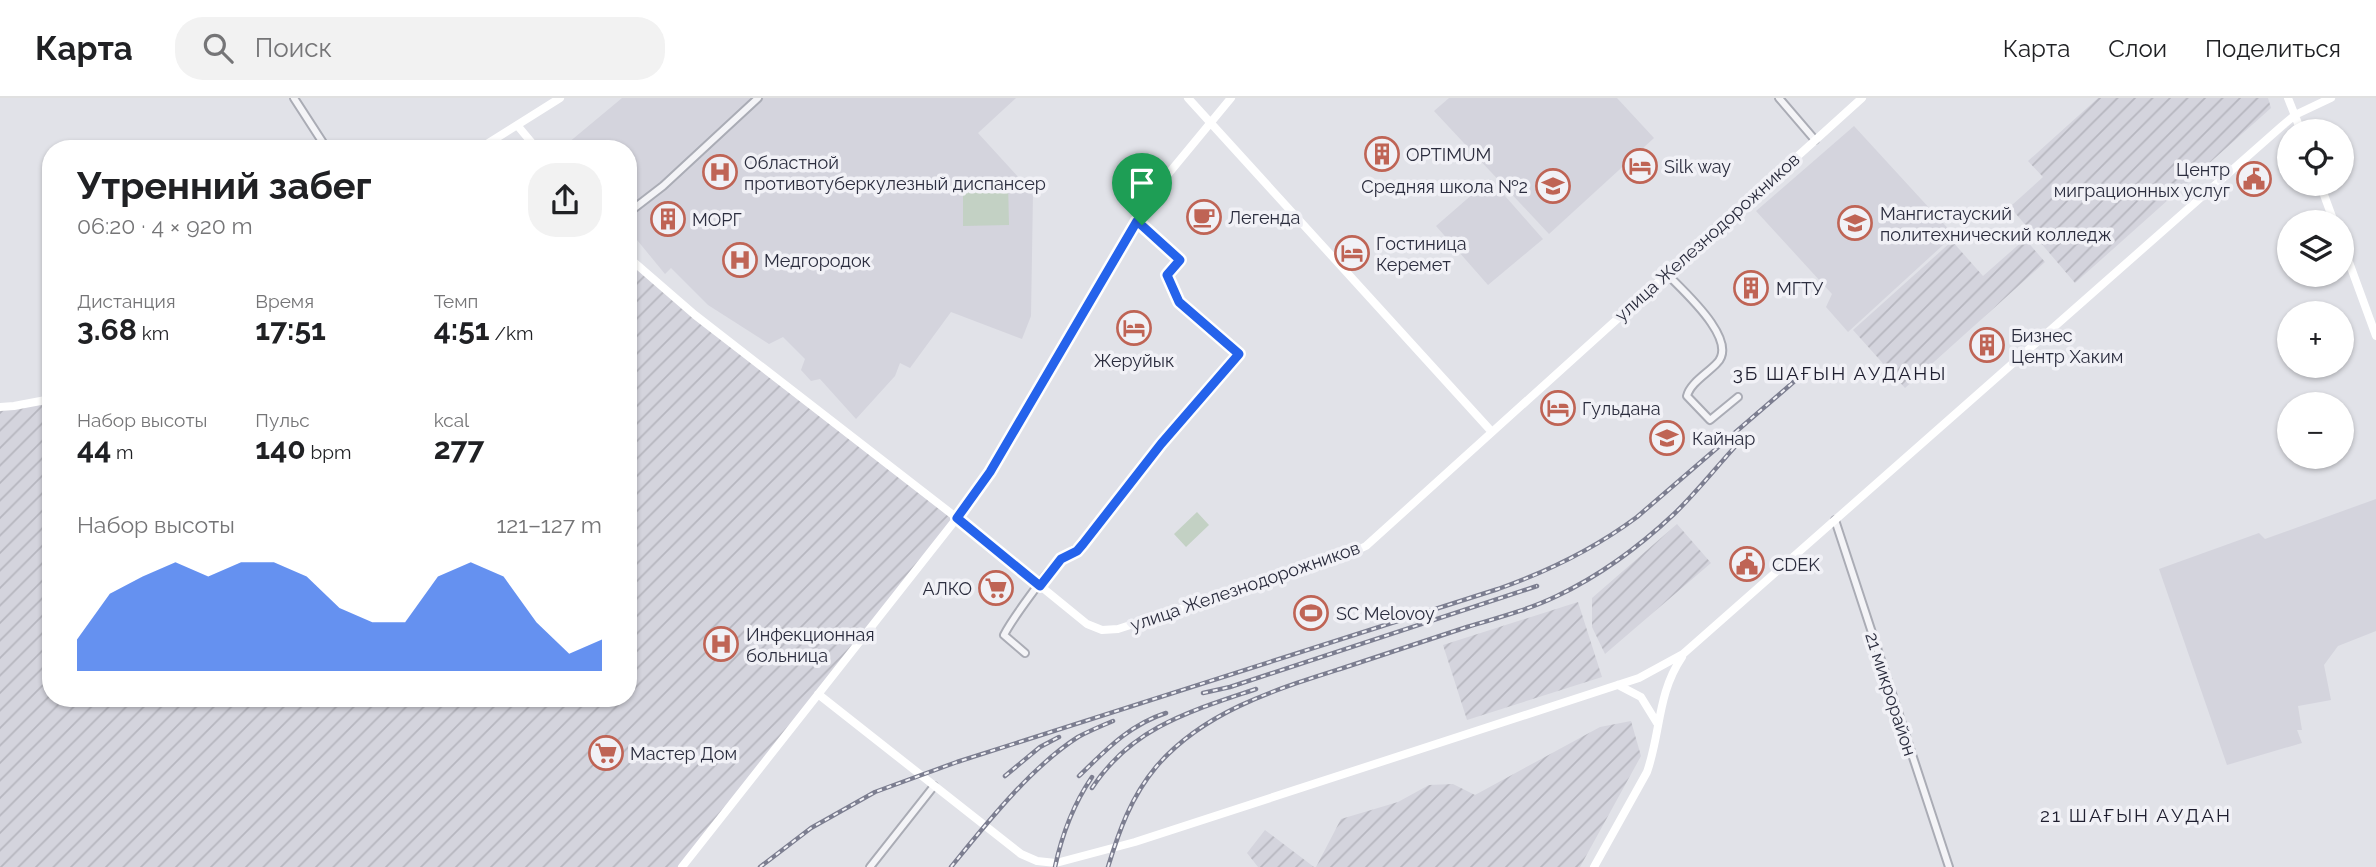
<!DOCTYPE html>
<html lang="ru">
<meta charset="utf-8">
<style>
:root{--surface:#fff;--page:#f2f2f2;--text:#202124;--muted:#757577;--line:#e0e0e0;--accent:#2563eb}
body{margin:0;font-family:Raleway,sans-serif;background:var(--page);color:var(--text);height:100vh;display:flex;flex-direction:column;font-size:26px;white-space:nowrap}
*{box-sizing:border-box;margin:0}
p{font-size:23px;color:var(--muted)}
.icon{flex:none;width:38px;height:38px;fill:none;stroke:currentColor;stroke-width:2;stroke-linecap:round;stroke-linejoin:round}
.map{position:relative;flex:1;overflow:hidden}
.details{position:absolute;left:42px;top:42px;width:595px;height:567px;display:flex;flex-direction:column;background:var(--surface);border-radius:28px;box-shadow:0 2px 5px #0004}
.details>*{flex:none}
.tools{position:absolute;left:2277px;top:21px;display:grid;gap:14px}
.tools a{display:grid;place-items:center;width:77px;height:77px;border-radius:50%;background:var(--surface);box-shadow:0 2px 5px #0004;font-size:35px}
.pin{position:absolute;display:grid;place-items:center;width:60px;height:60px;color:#fff;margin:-72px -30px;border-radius:50% 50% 50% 0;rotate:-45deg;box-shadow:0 0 7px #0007}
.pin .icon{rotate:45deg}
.round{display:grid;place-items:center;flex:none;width:74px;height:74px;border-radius:28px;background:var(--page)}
.headline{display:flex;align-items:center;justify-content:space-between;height:119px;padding:0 35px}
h1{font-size:38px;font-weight:700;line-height:52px}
.figures{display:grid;grid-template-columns:repeat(3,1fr);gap:10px;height:119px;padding:7px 35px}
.figures div{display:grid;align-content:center}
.figures b{font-size:30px;font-weight:700}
.figures small{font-size:19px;font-weight:400}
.figures p{font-size:19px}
.chart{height:196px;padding:14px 35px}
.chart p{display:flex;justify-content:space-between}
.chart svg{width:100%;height:126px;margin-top:7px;fill:var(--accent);opacity:.7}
header{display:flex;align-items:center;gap:42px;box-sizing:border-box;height:98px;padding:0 35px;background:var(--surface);border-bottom:2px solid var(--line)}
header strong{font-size:33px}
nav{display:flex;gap:38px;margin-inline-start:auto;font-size:24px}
.search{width:490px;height:63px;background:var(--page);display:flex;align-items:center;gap:18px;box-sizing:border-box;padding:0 24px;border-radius:28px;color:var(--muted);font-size:26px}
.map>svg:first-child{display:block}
.built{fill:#d4d4dd}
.industrial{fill:url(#industrial-furrows)}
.pitch{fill:#c3d1c4}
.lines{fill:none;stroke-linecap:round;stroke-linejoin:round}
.street-casing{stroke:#aaacb5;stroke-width:10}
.street{stroke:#f4f4f7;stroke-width:6}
.secondary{stroke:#fff;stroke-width:8}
.rail-casing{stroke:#7c7e90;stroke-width:4.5}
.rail{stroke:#f1f1f6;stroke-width:2;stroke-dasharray:5;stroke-linecap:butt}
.route-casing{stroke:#fff;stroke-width:14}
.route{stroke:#2563eb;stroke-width:9}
.labels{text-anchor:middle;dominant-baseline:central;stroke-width:7;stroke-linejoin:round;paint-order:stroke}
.poi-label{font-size:18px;fill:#2b2d3e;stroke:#f1f1f6;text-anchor:start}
.street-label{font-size:18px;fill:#2b2d3e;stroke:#f1f1f6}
.neighbourhood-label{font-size:19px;letter-spacing:2px;fill:#1e1e2f;stroke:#f1f1f6}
</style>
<header>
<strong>Карта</strong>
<div class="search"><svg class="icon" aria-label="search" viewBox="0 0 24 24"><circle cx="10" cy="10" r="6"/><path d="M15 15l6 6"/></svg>Поиск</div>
<nav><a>Карта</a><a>Слои</a><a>Поделиться</a></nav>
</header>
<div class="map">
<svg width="2376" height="769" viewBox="0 0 2376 769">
<defs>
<pattern id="industrial-furrows" width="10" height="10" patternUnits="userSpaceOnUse" patternTransform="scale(1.75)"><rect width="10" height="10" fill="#d4d4dd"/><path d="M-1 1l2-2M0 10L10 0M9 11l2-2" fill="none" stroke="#b6b6bf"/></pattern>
</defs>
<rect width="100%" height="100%" fill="#e1e2e8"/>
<path class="built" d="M622 0H1016L978 35 1033 95 1031 218 1022 241 951 214 910 270 900 265 895 278 856 321 820 281 811 283 801 272 805 261 783 239 769 246 708 207 671 170 665 176 628 131V51L562 50Z
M1449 0H1617L1654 40 1549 136 1434 13Z
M1854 28 1954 137 1848 234 1826 209 1832 196 1756 113Z
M1490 81 1543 141 1488 187 1436 128Z
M2376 401V533L2338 548 2324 567 2331 602 2298 608 2302 632H2297L2302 645 2227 667 2159 471 2259 435 2265 441Z"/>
<path class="industrial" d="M2098 0H2268L2271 10 2075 185 2010 109 2043 79 2028 63Z
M2025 141 2045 164 1905 290 1853 232 1952 143 1983 178Z
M628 159 650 180 957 420 682 769H0V309L51 298V600H628Z
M1677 426 1711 465 1605 556 1592 529V500Z
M1578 504 1602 579 1467 622 1443 547Z
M1631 623 1641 658 1580 769H1316L1341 721 1398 704 1429 687 1453 686 1475 697 1600 629Z
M1265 732 1314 769H1258L1247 755Z"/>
<path class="pitch" d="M963 82 1008 83 1009 127 963 128Z
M1197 414 1209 427 1186 449 1174 436Z"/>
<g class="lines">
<g class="street-casing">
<path id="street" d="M294 0 327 51
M1779 0 1815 42
M628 115 663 88 758 0
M1666 175C1681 191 1740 242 1717 265 1708 275 1690 285 1687 298L1710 322 1738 299
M1835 422 1949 769
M1025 555 1004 537C1011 523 1048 471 1061 461 1068 455 1076 453 1083 445L1161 346 1239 256 1179 204 1167 177 1180 162 1137 123
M870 769 934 688"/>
</g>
<use href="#street" class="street"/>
<path class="secondary" d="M1188 0 1492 334
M2288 0 2301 33
M517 27 537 51
M479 51 560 0
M2320 86 2334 124
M2342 145 2376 238
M628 159 695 217 957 420 1087 526 1102 532 1118 531 1349 456 1366 448 1862 0
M0 309 14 308 51 301
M1618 587 1641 599 1657 625
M818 596 1021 756 1037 763 1056 765 1135 744 1639 580 1683 556 2282 28 2295 17 2331 0
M682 769 957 420 990 374 1155 92 1231 0
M1594 769 1647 674C1661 634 1657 596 1682 559"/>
<g class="rail-casing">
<path id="rail" d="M1203 595 1230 589 1537 488
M1005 678 1040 649 1059 639
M1079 678C1106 652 1129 627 1166 615
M1092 690C1132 629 1191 613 1256 591
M760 769 811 730 875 694 957 664 1498 491C1549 473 1594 451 1637 419L1804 275
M951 769C986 726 1031 669 1078 639 1089 633 1101 628 1113 623
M1055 769C1062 736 1073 707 1092 679
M1108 769C1119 733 1131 699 1156 669 1203 614 1274 592 1340 571 1383 557 1424 543 1467 529 1497 520 1528 512 1557 498 1599 478 1640 448 1674 416 1699 392 1721 363 1745 338"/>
</g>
<use href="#rail" class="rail"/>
</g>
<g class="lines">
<g class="route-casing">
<path id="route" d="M1137 123 1180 162 1167 177 1179 204 1239 256 1161 346 1083 446 1077 453 1061 461 1040 488 957 420 990 374Z"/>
</g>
<use href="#route" class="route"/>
</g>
<defs>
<g id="building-ring" transform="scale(1.75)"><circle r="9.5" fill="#f1f1f6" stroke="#bf6455" stroke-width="1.5"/><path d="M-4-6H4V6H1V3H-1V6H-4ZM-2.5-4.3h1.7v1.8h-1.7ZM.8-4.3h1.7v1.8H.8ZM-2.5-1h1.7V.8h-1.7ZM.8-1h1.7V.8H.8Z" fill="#bf6455"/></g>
<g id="hotel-ring" transform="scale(1.75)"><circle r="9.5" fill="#f1f1f6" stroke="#bf6455" stroke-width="1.5"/><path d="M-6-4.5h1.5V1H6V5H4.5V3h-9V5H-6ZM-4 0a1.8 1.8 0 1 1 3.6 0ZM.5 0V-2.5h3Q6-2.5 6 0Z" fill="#bf6455"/></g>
<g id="hospital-ring" transform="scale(1.75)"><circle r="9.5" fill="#f1f1f6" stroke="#bf6455" stroke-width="1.5"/><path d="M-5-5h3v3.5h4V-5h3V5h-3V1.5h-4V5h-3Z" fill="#bf6455"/></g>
<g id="civic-ring" transform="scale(1.75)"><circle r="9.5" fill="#f1f1f6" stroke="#bf6455" stroke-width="1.5"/><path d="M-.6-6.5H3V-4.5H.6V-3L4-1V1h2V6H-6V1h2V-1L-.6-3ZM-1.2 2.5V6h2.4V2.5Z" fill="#bf6455"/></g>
<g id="school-ring" transform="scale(1.75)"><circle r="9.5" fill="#f1f1f6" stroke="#bf6455" stroke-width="1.5"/><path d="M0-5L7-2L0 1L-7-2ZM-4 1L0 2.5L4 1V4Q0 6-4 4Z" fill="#bf6455"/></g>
<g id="cafe-ring" transform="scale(1.75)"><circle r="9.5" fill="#f1f1f6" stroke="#bf6455" stroke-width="1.5"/><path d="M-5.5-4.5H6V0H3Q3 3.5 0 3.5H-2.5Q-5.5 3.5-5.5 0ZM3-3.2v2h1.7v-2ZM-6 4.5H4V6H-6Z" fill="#bf6455"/></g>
<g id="university-ring" transform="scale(1.75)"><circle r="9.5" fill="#f1f1f6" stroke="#bf6455" stroke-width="1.5"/><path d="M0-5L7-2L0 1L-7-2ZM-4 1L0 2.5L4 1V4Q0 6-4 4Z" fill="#bf6455"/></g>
<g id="supermarket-ring" transform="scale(1.75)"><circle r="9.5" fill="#f1f1f6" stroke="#bf6455" stroke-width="1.5"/><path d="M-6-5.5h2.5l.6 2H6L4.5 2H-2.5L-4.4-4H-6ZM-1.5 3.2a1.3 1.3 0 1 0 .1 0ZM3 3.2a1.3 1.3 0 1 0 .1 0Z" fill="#bf6455"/></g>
<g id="stadium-ring" transform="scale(1.75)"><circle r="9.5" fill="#f1f1f6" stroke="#bf6455" stroke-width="1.5"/><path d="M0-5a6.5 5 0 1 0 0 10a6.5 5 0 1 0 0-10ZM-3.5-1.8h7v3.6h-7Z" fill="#bf6455"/></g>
</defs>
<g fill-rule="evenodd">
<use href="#building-ring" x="1382" y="56"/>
<use href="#hotel-ring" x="1640" y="68"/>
<use href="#hospital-ring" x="720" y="74"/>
<use href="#civic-ring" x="2254" y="81"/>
<use href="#school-ring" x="1553" y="88"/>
<use href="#cafe-ring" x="1204" y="119"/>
<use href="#building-ring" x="668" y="121"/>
<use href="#university-ring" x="1855" y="125"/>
<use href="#hotel-ring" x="1352" y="155"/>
<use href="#hospital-ring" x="740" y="162"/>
<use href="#building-ring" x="1751" y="190"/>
<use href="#hotel-ring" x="1134" y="230"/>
<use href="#building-ring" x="1987" y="247"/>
<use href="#hotel-ring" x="1558" y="310"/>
<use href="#university-ring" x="1667" y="340"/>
<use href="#civic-ring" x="1747" y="466"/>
<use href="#supermarket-ring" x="996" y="490"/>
<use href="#stadium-ring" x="1311" y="515"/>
<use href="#hospital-ring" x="721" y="546"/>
<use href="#supermarket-ring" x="606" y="655"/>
</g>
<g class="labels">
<g class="poi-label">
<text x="1406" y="56">OPTIMUM</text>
<text x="744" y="64">Областной<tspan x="744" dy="21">противотуберкулезный диспансер</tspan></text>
<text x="1664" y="68">Silk way</text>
<text x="2230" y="71" text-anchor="end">Центр<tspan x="2230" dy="21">миграционных услуг</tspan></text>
<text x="1528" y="88" text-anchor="end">Средняя школа №2</text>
<text x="1880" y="115">Мангистауский<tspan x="1880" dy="21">политехнический колледж</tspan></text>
<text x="1228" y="119">Легенда</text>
<text x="692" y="121">МОРГ</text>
<text x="1376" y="145">Гостиница<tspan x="1376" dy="21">Керемет</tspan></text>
<text x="764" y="162">Медгородок</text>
<text x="1776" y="190">МГТУ</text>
<text x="2011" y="237">Бизнес<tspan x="2011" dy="21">Центр Хаким</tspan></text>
<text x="1134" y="262" text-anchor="middle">Жеруйык</text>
<text x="1582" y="310">Гульдана</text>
<text x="1692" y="340">Кайнар</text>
<text x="1772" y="466">CDEK</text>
<text x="972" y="490" text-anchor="end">АЛКО</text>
<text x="1336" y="515">SC Melovoy</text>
<text x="746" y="536">Инфекционная<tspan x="746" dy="21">больница</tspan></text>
<text x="630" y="655">Мастер Дом</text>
</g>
<g class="street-label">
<text transform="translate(1707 139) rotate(-42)">улица Железнодорожников</text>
<text transform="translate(1245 488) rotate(-19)">улица Железнодорожников</text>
<text transform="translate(1891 596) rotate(72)">21 микрорайон</text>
</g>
<g class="neighbourhood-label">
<text x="1840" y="275">3Б ШАҒЫН АУДАНЫ</text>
<text x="2136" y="717">21 ШАҒЫН АУДАН</text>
</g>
</g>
</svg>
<div class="tools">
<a><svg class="icon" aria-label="locate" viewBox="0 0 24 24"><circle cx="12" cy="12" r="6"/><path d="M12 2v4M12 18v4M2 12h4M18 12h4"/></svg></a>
<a><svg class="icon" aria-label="layers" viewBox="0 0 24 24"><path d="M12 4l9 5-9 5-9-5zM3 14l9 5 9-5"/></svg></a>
<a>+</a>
<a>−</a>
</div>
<div class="pin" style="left:1142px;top:127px;background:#1e9e55"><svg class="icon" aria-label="arrive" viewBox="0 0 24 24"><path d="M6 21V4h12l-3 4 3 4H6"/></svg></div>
<section class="details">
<div class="headline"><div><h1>Утренний забег</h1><p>06:20 · 4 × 920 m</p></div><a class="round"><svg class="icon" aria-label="share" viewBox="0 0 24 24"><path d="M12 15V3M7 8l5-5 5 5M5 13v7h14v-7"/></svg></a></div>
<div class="figures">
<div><p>Дистанция</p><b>3.68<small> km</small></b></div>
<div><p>Время</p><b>17:51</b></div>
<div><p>Темп</p><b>4:51<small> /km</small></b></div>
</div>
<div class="figures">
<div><p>Набор высоты</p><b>44<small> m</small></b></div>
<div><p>Пульс</p><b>140<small> bpm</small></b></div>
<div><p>kcal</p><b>277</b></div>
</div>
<div class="chart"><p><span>Набор высоты</span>121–127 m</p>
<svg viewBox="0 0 160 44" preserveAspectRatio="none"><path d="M0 44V33L10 17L20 11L30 6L40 11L50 6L60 6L70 11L80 22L90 27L100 27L110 11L120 6L130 11L140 27L150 38L160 33V44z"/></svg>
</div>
</section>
</div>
